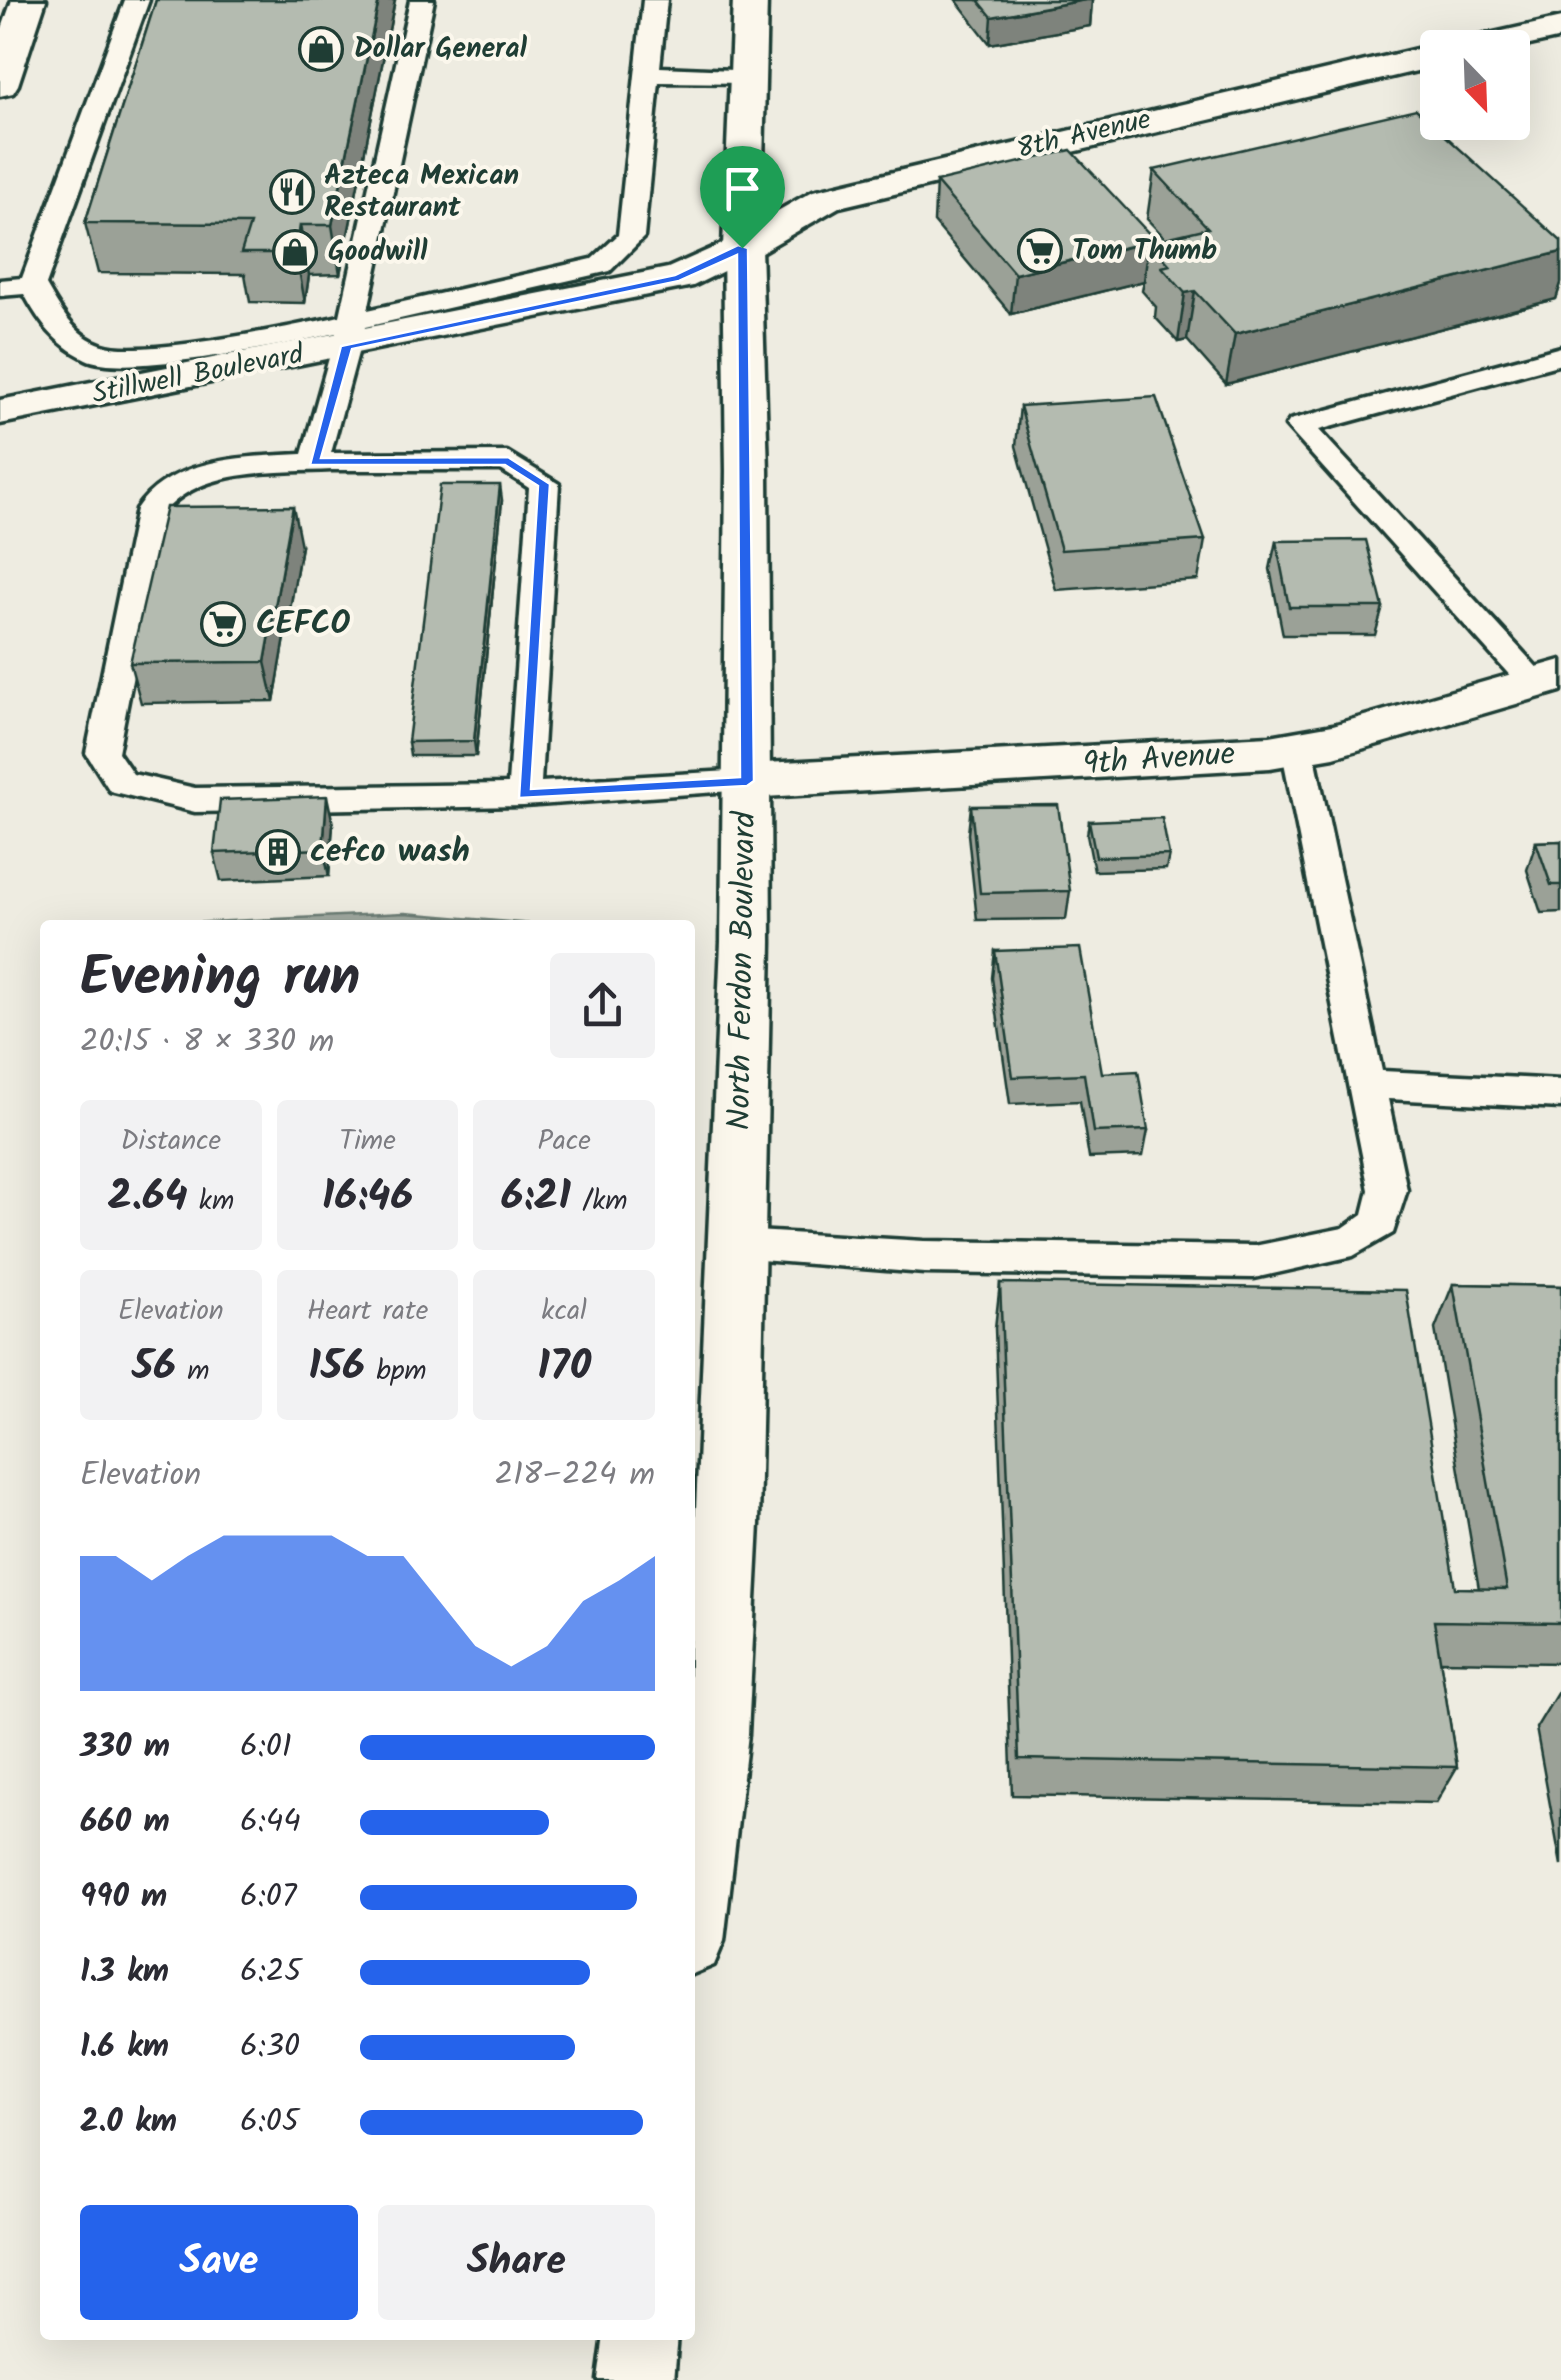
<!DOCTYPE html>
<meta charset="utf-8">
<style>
:root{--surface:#fff;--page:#f2f2f3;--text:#2b2b33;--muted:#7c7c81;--accent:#2563eb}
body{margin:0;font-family:Kalam,sans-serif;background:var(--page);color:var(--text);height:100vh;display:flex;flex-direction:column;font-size:38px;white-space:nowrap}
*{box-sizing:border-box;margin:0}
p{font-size:32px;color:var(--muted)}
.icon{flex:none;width:55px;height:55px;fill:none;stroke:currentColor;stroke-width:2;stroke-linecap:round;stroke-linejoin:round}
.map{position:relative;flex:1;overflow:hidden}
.panel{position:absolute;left:40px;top:920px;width:655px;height:1420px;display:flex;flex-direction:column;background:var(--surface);border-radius:10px;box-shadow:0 10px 40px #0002}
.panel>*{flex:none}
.needle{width:65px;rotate:157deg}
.controls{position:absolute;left:1420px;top:30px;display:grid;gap:20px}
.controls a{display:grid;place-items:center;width:110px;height:110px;border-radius:10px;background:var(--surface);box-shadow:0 10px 40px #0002;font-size:50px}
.pin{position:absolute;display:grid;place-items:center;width:85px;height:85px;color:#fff;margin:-102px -42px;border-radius:50% 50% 50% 0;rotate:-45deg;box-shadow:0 0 10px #0007}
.pin .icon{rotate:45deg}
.round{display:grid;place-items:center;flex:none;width:105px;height:105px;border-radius:10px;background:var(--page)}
.overview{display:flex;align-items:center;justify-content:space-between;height:170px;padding:0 40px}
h1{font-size:55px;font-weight:800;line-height:75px}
.stats{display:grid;grid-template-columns:repeat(3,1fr);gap:15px;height:170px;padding:10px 40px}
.stats div{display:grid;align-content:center;border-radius:10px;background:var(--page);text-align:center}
.stats b{font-size:42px;font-weight:800}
.stats small{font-size:28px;font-weight:400}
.stats p{font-size:28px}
.chart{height:280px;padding:20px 40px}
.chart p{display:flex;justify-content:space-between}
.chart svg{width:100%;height:180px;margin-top:10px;fill:var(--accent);opacity:.7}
.button{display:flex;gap:20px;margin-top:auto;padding:20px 40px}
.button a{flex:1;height:115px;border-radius:10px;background:var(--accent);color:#fff;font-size:40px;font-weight:800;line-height:115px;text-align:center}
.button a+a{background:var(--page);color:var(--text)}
ul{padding:0 40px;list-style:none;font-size:32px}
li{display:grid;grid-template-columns:160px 120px 1fr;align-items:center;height:75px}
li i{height:25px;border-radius:12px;background:var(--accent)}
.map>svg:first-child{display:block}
.water{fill:#9fa89f;stroke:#6c7d74;stroke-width:2.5}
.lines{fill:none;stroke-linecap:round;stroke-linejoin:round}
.service-casing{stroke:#1f3d34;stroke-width:7}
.minor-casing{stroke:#1f3d34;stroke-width:7}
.tertiary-casing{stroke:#1f3d34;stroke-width:7}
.primary-casing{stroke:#1f3d34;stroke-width:7}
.service{fill:#fbf7ec;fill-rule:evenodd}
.minor{fill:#fbf7ec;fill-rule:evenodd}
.tertiary{fill:#fbf7ec;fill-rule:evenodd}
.primary{fill:#fbf7ec;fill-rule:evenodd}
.wall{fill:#9ba197;stroke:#1f3d34;stroke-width:2.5}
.shaded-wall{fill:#7e837b;stroke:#1f3d34;stroke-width:2.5}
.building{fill:#b4bbb0;stroke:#1f3d34;stroke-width:2.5}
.route{fill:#2563eb;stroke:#fff;stroke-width:2.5;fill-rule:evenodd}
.labels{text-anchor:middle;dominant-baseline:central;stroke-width:8;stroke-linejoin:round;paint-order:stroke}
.far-poi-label{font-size:28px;font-weight:bold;fill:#1f3d34;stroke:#fbf7ec;text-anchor:start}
.far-street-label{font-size:28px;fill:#1f3d34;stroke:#fbf7ec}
.poi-label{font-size:32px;font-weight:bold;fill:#1f3d34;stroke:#fbf7ec;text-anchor:start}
.street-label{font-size:32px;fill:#1f3d34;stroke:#fbf7ec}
</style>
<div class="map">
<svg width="1561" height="2380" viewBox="0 0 1561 2380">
<rect width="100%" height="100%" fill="#eeece1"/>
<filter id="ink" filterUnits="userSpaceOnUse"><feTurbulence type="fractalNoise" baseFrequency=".01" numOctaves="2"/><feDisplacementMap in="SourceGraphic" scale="20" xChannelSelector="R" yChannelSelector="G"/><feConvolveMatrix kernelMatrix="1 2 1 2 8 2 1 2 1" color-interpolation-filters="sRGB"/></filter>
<g filter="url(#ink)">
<path class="water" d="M405 913 545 925H145Z"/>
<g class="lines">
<g class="service-casing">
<path id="service" d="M125 0H149L46 285C60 309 74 336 103 345 140 358 296 326 340 316L410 0H434L368 310 592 259 618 235 643 0H667L660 67 758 71 761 76 749 83 659 82 644 237 610 271 365 327 331 453 507 452 559 484 541 782 747 770 759 773 763 781 759 789 524 806 195 812 110 791 86 753 136 509C171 457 245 457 302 454L336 333C288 344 126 378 86 359 55 344 40 323 24 294L0 296V280L22 278ZM332 470H501L529 488 508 784 195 788 133 774 118 752 165 511C203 467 278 473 332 470Z
M1561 347V364L1319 430 1545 676 1550 683 1545 690H1523L1286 426 1290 420Z
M1297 736 1308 739 1313 747 1382 1071 1561 1080V1108L1388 1099 1407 1190 1393 1233 1353 1256 1254 1278 924 1273 724 1257 718 1246 724 1235 737 1230 924 1241 1254 1246 1343 1228 1363 1214 1369 1190 1281 747 1286 739Z"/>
</g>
<g class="minor-casing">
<path id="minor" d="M12 0H46L18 85 13 93 0 96V34Z
M1561 18V38L1512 49 1453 48 1458 41Z
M1438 44 1450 48H1438V66L839 207 756 255H728L723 247 728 239 813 191Z
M1561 660V691L1334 757 1270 768 747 798 730 793 723 781 730 769 747 764 1270 736 1333 725Z"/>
</g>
<g class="tertiary-casing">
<path id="tertiary" d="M742 235 756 239 761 247 756 255 693 286 0 424V400L668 268Z"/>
</g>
<g class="primary-casing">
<path id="primary" d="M733 0H767L761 247 768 471 771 942 759 1524 748 1734 724 1941 714 1965 690 1975V1646L721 942 726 471 723 247Z
M604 2335H678L674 2380H598Z"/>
</g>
<use href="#service" class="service"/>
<use href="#minor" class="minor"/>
<use href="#tertiary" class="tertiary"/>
<use href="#primary" class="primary"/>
</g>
<path class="wall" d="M156 0H395L340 274 309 275 305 303 250 302 245 274 98 273 85 223Z
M956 0H1092L1090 26 990 44Z
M1154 170 1561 241V283L1556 299 1226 384 1187 340 1178 342 1155 317 1156 307 1142 291 1144 281 1011 314 934 222 936 182 1155 240 1165 238 1147 219Z
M1020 406 1205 540 1198 580 1056 590 1016 446Z
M502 500 476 756H410L408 742Z
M1276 541 1383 607 1375 635H1283L1270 569Z
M301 546 274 701 141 703 130 663Z
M971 806 1070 891 1066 919 977 920 968 834Z
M1089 821 1169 855 1166 869 1094 871 1087 835Z
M333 824 329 876 221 881 214 853Z
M1561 841V912L1541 913 1527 870 1536 842Z
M995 951 1102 1073 1148 1130 1143 1156 1089 1158 1080 1101 1010 1104 992 978Z
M1000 1283 1455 1588 1479 1589 1435 1329 1453 1284 1561 1286V1663L1440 1661 1457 1767 1436 1803 1012 1795 995 1328Z
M1559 1690H1561V1865L1536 1728Z"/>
<path class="shaded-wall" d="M379 0H395L340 274 332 225Z
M1085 0H1092L1090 26 990 44 992 17Z
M300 225 309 275 305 303 296 253Z
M1149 242 1144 281 1011 314 1015 274Z
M1561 252V283L1556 299 1226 384 1235 334Z
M1195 291 1187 340 1178 342 1185 293Z
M500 485 502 500 476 756 474 741Z
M293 506 301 546 274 701 265 662Z
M327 796 333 824 329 876 323 849Z"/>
<path class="building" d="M156 0H379L332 225H300L296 253H241L250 224 85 223Z
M978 0H1085L992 17Z
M1416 109 1561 241V252L1235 334 1195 291 1185 293 1162 267 1170 265 1149 242 1208 228 1154 170Z
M1071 150 1155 240 1015 274 936 182Z
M1156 397 1205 540 1061 550 1020 406Z
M440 485H500L474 741 408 742Z
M293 506 265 662 130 663 166 507Z
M1366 540 1383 607H1289L1276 541Z
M327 796 323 849 214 853 220 800Z
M1058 805 1070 891 980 893 971 806Z
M1162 818 1169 855 1096 857 1089 821Z
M1561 841V885H1551L1536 842Z
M1080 948 1102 1073 1138 1071 1148 1130 1093 1132 1084 1074 1013 1077 995 951Z
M1000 1283 1406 1290 1455 1588 1507 1589 1453 1284 1561 1286V1623L1434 1621 1457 1767 1019 1759Z"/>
</g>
<path class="route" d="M738 245 748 248 754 781 747 786 519 798 538 486 505 465H310L341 346 675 275ZM737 255 740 777 531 789 550 484 508 457 321 458 352 349 679 281Z"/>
<defs>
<g id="shop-ring" transform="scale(2.25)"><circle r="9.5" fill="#fbf7ec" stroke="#1f3d34" stroke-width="1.5"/><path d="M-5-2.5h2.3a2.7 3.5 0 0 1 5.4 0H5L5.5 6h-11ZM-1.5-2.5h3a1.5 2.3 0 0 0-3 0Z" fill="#1f3d34"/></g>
<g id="restaurant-ring" transform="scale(2.25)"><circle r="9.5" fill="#fbf7ec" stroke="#1f3d34" stroke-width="1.5"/><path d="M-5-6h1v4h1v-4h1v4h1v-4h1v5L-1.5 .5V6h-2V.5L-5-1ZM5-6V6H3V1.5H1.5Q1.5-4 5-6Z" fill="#1f3d34"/></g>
<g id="supermarket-ring" transform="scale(2.25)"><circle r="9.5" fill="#fbf7ec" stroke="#1f3d34" stroke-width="1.5"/><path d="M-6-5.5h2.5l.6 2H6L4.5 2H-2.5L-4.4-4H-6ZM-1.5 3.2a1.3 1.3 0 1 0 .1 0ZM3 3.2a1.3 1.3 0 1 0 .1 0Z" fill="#1f3d34"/></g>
<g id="building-ring" transform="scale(2.25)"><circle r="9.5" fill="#fbf7ec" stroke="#1f3d34" stroke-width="1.5"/><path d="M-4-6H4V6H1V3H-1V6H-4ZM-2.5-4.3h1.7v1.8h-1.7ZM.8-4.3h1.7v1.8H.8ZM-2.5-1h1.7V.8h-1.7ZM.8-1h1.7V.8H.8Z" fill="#1f3d34"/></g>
</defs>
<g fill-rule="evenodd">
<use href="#shop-ring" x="321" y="49"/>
<use href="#restaurant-ring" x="292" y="192"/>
<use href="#supermarket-ring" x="1040" y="251"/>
<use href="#shop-ring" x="295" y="252"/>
<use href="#supermarket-ring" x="223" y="624"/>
<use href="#building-ring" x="278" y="852"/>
</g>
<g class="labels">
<g class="far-poi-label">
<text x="354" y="49">Dollar General</text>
<text x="324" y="176">Azteca Mexican<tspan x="324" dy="32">Restaurant</tspan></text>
<text x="1072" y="251">Tom Thumb</text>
<text x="328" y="252">Goodwill</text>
</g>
<g class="far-street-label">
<text transform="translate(1084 135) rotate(-13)">8th Avenue</text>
<text transform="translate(198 375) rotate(-11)">Stillwell Boulevard</text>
</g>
<g class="poi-label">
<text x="256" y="624">CEFCO</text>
<text x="310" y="852">cefco wash</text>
</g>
<g class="street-label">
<text transform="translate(1159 760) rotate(-4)">9th Avenue</text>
<text transform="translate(743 971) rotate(-89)">North Ferdon Boulevard</text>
</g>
</g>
</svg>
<div class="controls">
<a><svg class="needle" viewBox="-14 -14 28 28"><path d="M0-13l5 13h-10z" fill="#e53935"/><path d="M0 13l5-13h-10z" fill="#7c7c81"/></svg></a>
</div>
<div class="pin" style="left:742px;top:248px;background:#1e9e55"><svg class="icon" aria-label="arrive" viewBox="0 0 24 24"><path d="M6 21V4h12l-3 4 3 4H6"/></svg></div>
<section class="panel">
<div class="overview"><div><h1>Evening run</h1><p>20:15 · 8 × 330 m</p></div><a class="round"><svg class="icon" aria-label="share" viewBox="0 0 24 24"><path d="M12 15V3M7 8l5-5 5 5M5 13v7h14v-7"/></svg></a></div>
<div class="stats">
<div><p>Distance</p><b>2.64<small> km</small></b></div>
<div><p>Time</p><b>16:46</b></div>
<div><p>Pace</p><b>6:21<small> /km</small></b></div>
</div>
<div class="stats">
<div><p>Elevation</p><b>56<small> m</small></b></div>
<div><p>Heart rate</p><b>156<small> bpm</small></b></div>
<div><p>kcal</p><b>170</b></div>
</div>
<div class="chart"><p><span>Elevation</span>218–224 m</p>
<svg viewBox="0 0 160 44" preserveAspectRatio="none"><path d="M0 44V11L10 11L20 17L30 11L40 6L50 6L60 6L70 6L80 11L90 11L100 22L110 33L120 38L130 33L140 22L150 17L160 11V44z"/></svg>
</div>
<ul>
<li><b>330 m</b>6:01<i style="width:100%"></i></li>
<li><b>660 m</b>6:44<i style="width:64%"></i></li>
<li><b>990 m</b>6:07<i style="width:94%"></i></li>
<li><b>1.3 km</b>6:25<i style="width:78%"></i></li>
<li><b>1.6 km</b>6:30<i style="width:73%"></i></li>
<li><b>2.0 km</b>6:05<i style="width:96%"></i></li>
</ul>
<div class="button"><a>Save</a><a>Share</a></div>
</section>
</div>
